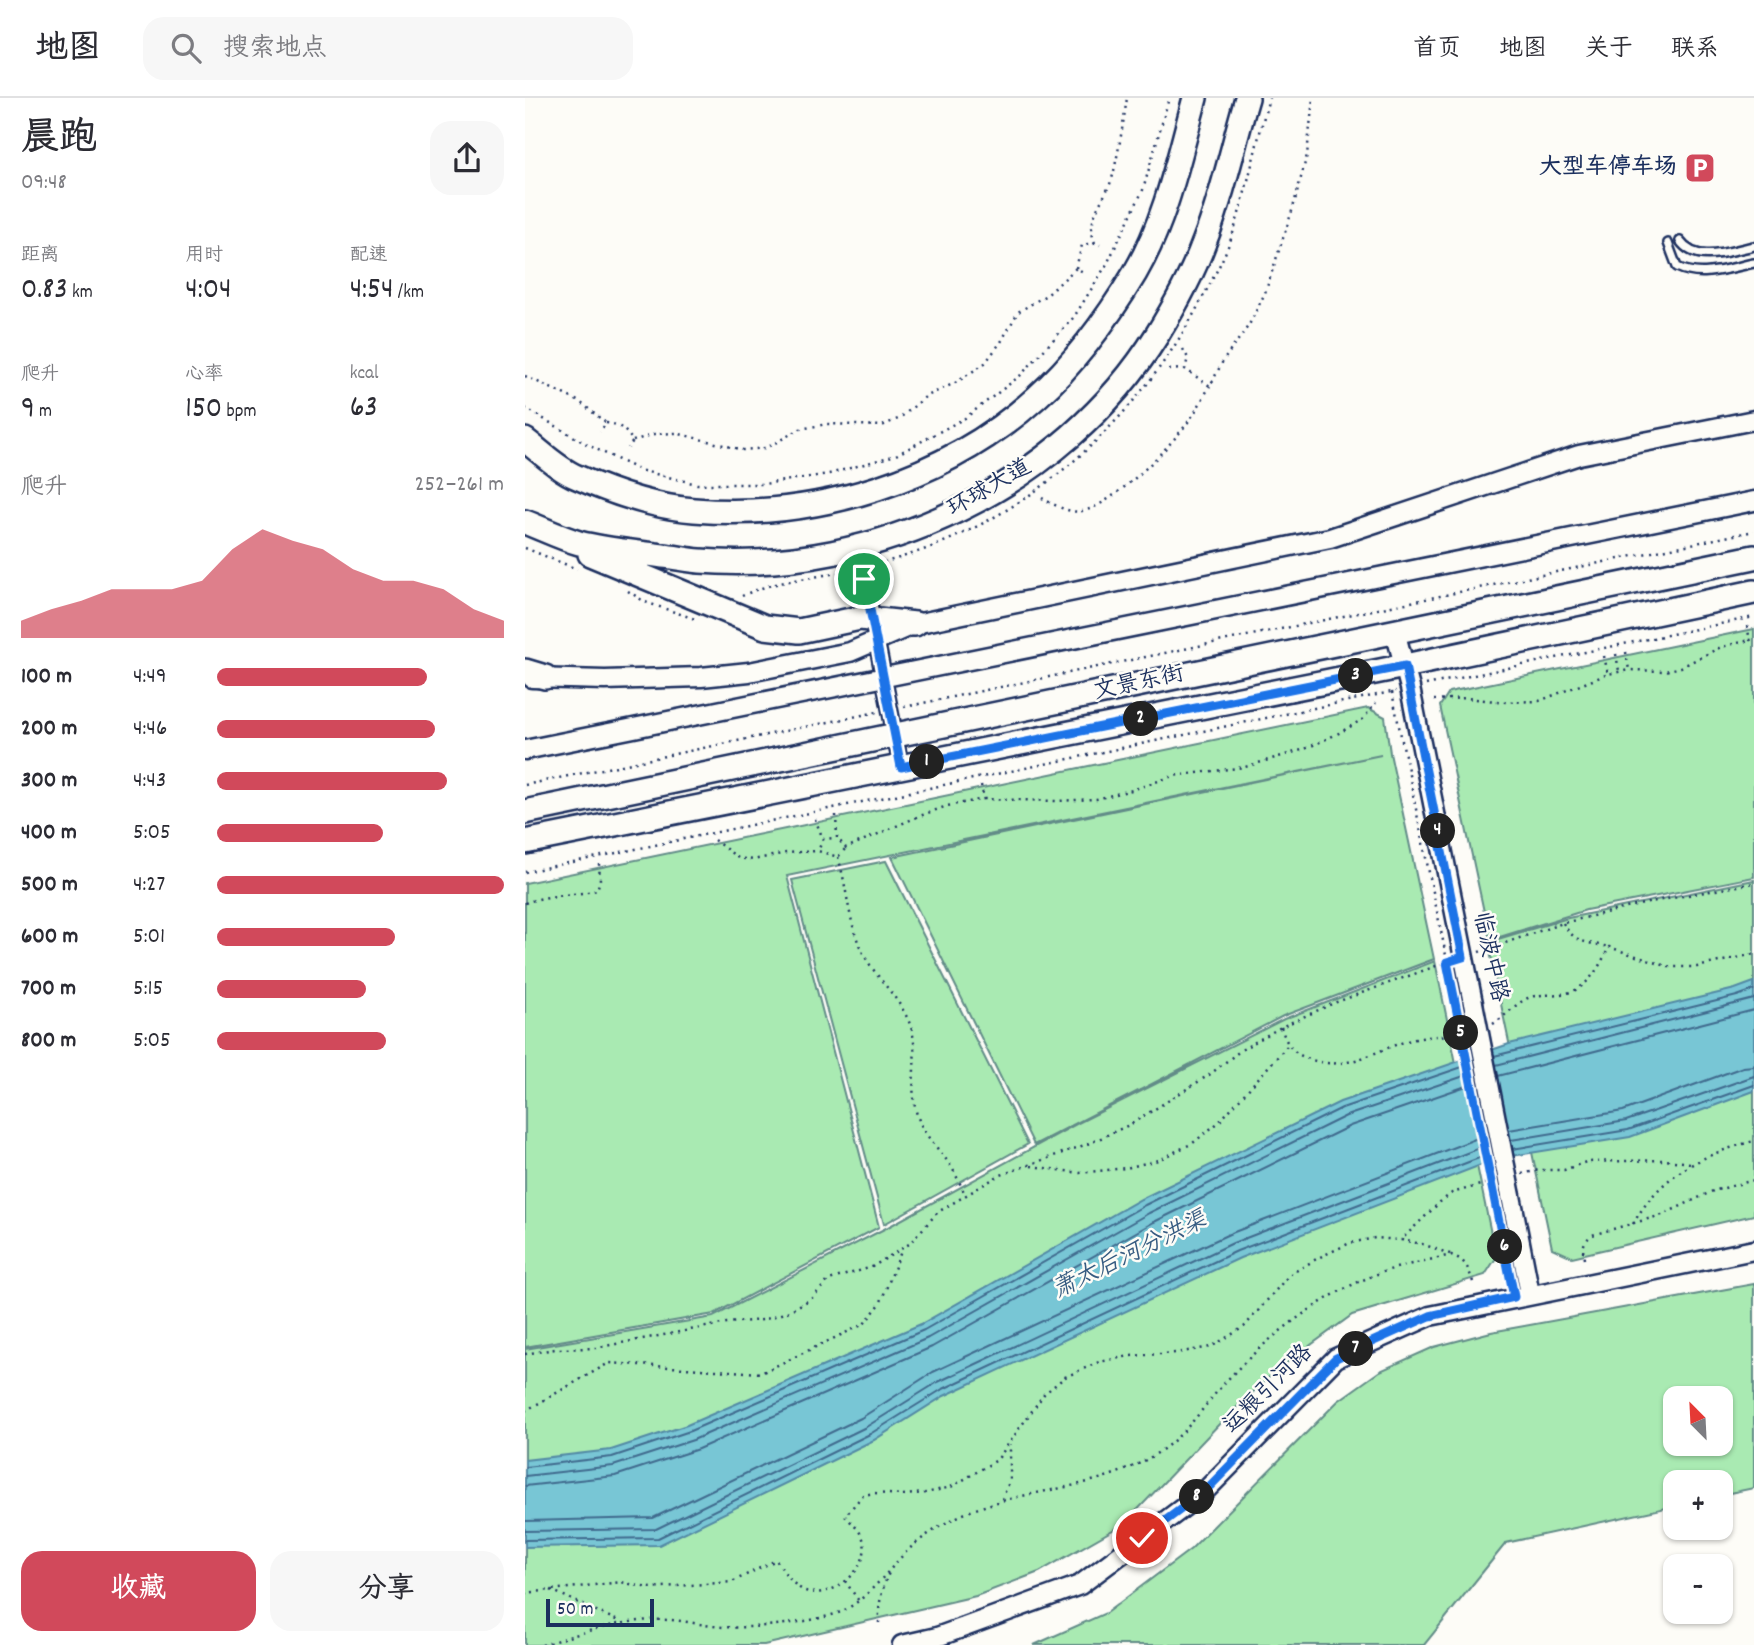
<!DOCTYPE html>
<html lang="zh">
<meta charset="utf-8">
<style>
:root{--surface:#fff;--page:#f7f7f7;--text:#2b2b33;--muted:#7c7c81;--line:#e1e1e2;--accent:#d1495b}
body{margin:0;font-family:Dekko,"LXGW WenKai TC",sans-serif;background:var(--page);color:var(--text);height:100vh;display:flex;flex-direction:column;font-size:26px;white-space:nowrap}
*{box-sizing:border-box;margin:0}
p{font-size:23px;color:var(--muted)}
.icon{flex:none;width:38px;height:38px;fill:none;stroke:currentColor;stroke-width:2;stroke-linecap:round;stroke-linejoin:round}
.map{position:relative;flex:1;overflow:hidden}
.panel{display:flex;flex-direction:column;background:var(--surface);width:525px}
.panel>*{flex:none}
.needle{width:46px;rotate:336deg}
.tools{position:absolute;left:1138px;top:1288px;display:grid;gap:14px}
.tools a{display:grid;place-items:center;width:70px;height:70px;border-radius:14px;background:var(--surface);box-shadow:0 2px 5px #0004;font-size:35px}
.scale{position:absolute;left:21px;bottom:18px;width:108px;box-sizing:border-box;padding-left:7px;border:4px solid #1b2f5e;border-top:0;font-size:19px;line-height:24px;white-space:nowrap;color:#1b2f5e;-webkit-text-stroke:5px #fdfcf7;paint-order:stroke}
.pin{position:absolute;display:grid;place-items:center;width:60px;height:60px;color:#fff;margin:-30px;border:4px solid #fff;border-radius:50%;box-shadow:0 2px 7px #0007}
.km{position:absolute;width:35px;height:35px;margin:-18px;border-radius:50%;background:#222;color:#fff;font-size:19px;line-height:35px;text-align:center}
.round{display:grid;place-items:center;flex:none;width:74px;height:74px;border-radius:21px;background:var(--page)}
.summary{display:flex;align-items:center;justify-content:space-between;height:119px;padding:0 21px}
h1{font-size:38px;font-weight:600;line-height:52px}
.figures{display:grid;grid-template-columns:repeat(3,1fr);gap:10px;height:119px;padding:7px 21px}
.figures div{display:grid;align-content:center}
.figures b{font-size:30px;font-weight:600}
.figures small{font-size:19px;font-weight:400}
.figures p{font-size:19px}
.chart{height:196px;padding:14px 21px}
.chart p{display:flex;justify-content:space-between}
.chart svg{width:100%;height:126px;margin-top:7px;fill:var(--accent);opacity:.7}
.button{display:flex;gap:14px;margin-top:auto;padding:14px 21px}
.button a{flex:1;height:80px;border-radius:21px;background:var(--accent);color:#fff;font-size:28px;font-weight:600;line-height:80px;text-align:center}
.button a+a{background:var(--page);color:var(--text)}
ul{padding:0 21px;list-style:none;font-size:23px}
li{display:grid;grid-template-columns:112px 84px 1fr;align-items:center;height:52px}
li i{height:18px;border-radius:9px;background:var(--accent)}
header{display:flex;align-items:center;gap:42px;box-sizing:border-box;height:98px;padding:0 35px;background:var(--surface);border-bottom:2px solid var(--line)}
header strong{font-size:33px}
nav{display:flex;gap:38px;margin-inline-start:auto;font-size:24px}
.search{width:490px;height:63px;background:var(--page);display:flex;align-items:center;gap:18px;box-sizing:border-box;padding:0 24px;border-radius:21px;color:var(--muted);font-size:26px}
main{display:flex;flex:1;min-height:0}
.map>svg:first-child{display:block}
.green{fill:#a9eab2;stroke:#628c88;stroke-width:2;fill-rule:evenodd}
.water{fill:#78c6d5;stroke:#538aa5;stroke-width:2}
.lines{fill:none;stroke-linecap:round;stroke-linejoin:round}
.shore{stroke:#406b8e;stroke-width:2}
.service-casing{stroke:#1b2f5e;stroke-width:12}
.minor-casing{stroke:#1b2f5e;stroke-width:19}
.tertiary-casing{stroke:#1b2f5e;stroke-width:23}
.primary-casing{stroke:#1b2f5e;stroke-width:28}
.path{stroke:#1b2f5e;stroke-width:2.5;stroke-dasharray:2 5;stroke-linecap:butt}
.service{stroke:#fdfcf7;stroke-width:7}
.minor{stroke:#fdfcf7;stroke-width:14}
.tertiary{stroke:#fdfcf7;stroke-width:18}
.primary{stroke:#fdfcf7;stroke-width:23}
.tertiary-bridge-casing{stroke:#1b2f5e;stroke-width:23;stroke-linecap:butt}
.tertiary-bridge{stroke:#fdfcf7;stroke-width:18}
.route-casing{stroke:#fff;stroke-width:14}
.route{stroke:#1a73e8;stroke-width:9}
.labels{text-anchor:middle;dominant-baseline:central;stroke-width:5;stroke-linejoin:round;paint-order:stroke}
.poi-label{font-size:23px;font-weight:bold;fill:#1b2f5e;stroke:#fdfcf7;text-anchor:end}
.street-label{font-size:23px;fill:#1b2f5e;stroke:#fdfcf7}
.water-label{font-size:24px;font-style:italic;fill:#375c82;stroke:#fdfcf7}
</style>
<header>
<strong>地图</strong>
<div class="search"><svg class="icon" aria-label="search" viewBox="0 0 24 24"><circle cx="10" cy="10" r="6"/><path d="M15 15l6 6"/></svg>搜索地点</div>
<nav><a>首页</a><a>地图</a><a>关于</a><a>联系</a></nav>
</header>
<main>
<section class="panel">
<div class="summary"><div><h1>晨跑</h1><p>09:48</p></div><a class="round"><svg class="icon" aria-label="share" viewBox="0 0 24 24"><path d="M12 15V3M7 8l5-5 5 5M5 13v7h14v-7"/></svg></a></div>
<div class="figures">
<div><p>距离</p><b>0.83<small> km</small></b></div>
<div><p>用时</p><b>4:04</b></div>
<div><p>配速</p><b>4:54<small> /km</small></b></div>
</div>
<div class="figures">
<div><p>爬升</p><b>9<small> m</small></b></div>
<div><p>心率</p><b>150<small> bpm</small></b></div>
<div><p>kcal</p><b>63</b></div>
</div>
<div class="chart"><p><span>爬升</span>252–261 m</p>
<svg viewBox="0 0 160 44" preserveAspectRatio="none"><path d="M0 44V38L10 34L20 31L30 27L40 27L50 27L60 24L70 13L80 6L90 10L100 13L110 20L120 24L130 24L140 27L150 34L160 38V44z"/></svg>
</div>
<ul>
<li><b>100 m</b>4:49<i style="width:73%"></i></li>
<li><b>200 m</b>4:46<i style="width:76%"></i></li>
<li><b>300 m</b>4:43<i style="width:80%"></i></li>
<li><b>400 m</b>5:05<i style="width:58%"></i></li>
<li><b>500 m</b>4:27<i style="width:100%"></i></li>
<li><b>600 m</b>5:01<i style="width:62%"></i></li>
<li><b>700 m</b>5:15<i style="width:52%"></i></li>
<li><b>800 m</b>5:05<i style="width:59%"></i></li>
</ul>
<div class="button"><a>收藏</a><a>分享</a></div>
</section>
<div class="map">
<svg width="1229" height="1547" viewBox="0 0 1229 1547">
<rect width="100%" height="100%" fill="#fdfcf7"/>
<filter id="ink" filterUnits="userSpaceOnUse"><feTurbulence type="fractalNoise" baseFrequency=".0143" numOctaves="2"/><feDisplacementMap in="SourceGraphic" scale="14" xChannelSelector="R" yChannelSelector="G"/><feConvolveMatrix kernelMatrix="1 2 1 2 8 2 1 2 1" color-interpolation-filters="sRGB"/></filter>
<g filter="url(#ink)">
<path class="green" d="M1229 531V779L1061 812 965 842 915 608 924 594Z
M843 610 860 619 865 655 909 861 758 918 509 1047 367 759 856 657 262 778 354 1129 189 1216 0 1249V785Z
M361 763 503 1046 359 1126 267 782Z
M1229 782V1117L1047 1159 1027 1150 963 844 1043 820Z
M910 863 971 1160 960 1177 827 1217 753 1271 698 1322 600 1425 514 1474 451 1498 239 1547H0V1251L188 1219 363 1129 553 1025 759 921Z
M1229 1186V1390L1195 1397V1384H1150V1408L981 1445 899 1547H509L581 1515 666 1451 813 1303 855 1273 909 1249 966 1234ZM1150 1300H1195V1346H1150Z"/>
<path class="water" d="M1229 884V993L1105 1039 974 1060 715 1160 419 1298 349 1342 134 1447 0 1449V1362L86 1352 162 1327 396 1226 616 1101 815 1004 984 946 1210 891Z"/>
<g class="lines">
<path class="shore" d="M969 958 1212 898 1229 892
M971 967 1229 901
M973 978 1229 912
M984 1032 1098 1013 1218 969 1229 968
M986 1042 1101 1023 1229 978
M987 1051 1103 1032 1229 987
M0 1369 87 1359 165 1333 399 1232 620 1107 817 1010 949 965
M0 1378 88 1368 168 1342 403 1240 624 1115 821 1018 951 974
M0 1388 90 1378 173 1351 407 1249 629 1124 825 1028 953 984
M0 1423 128 1420 336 1320 408 1274 704 1136 963 1036
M0 1433 131 1431 341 1329 413 1284 708 1145 965 1046
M0 1442 133 1440 345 1336 416 1292 712 1153 967 1055"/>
<g class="service-casing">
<path id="service" d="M1155 143C1172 167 1204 153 1229 148
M1143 145 1152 169C1176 181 1204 170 1229 165"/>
</g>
<g class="minor-casing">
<path id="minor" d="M333 447 376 669"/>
</g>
<g class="tertiary-casing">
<path id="tertiary" d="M870 533 885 590 948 905
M7 580 80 582 176 579 224 574 325 554 390 526 805 440 1054 357 1229 322
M0 652 1229 403
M986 1098 1005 1196
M377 1547 412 1539 555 1487 679 1394 811 1260 905 1218 1229 1152"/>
</g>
<g class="primary-casing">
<path id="primary" d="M0 342C16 354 33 371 52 379 88 395 129 409 169 412 290 422 421 382 512 299 551 264 583 220 610 175 641 122 654 59 670 0
M0 424C18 431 36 440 54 445 81 452 110 454 138 458 150 459 162 462 175 463 351 477 539 387 632 237 650 208 668 175 680 142 698 97 708 47 722 0
M65 456 240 529 274 533 335 520 390 526
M0 573 20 579
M0 714 1229 459
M0 744 880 568 1229 494"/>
</g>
<path class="path" d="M570 145C559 119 582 101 588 77 594 52 598 26 602 0
M551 170 557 147 570 145 575 147
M658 251 663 260 660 271 685 288 698 263 724 227 740 195 768 110 782 57 788 0
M644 272 658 271
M0 278 55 304 81 325 75 334
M0 310 65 348 114 372 172 386H239L304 376 371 357 440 320 496 277 549 219 582 166 618 92 644 0
M81 325C95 326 100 332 108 343L103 350
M108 343 129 336 151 335 218 352 241 350 275 331 302 326 357 328 375 320 400 299 432 284 460 265 476 244 493 214 523 196 551 170 560 175
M517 400C528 406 544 416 557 413 587 409 649 345 666 320 673 310 679 298 685 288
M0 450 52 471
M352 466C495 431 613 326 679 197 691 175 703 152 710 129 723 87 732 43 744 0
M103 493 120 504 170 521
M217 498C251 481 288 481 325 472
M1222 528 1225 542 1229 541
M1101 554 1104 572 1140 573 1156 569 1196 549 1225 542
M1091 556 1094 573
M1079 558 1083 576 1104 572
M901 587 1229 519
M867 594 924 872
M909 602 941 600 981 604 1014 603 1083 576
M379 609 1229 433
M0 687 352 614
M456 687 459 701 531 703 571 701 607 692 648 678 720 669 780 651 816 634 838 621 851 605
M311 717 312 740 321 750 392 719 422 708 459 701
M290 721 298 741 311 740
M298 741 293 753 313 759 321 750
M189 742 213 760 228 762 261 755 293 753
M313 759C323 791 323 827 339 857 352 881 377 902 386 929 394 954 385 983 390 1009 396 1037 411 1046 425 1067 431 1076 435 1086 440 1096
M0 774 871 593
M0 805C24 796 48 798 72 792L75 782 74 766
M1038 825C1050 846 1062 844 1084 849
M954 854 1038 825 1131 803 1229 785
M968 926C981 918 990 906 1003 900 1012 896 1026 897 1036 896 1061 894 1074 870 1084 849L1144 869H1172L1229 856
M756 929C762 948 768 956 787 962 824 974 851 951 886 942 903 938 921 937 939 937
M506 1068 555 1075 601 1070 633 1062 668 1045 694 1024 762 948
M997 1076 1014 1072H1039L1061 1064 1140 1062 1166 1065
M1108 1126C1136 1076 1176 1057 1229 1043
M925 1156 897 1146 876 1142 915 1104 927 1095 966 1084
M1059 1161C1057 1149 1058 1144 1067 1137L1137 1117 1188 1093 1229 1082
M0 1256 30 1251 70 1250 202 1225 238 1222 262 1214 286 1201 304 1182 347 1169 384 1146 413 1114 473 1078 565 1045 606 1026 684 977 716 952 756 929 809 905 925 863
M0 1313 84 1265 236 1275 339 1226 355 1206 377 1151
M477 1401 485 1382V1346
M320 1483 334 1503
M26 1492 93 1523
M0 1495 96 1484 123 1490 207 1484 251 1462C258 1472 265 1484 276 1491 302 1506 345 1473 339 1444 337 1434 327 1425 320 1418L338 1397 350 1395 378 1397 401 1395 426 1389 472 1362 519 1296 540 1279 574 1264 605 1258 651 1255 686 1249 719 1229 764 1177 793 1160 825 1145 850 1140 876 1142
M354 1525C353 1505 357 1491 365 1472
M17 1547C59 1534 100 1520 145 1522 163 1523 180 1528 198 1529 227 1531 285 1525 313 1515 341 1504 362 1473 383 1452 395 1441 412 1430 426 1422 486 1390 557 1396 617 1364 663 1340 674 1311 707 1277 748 1234 807 1190 864 1172 884 1166 905 1162 926 1157 941 1162 943 1170 948 1184"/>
<use href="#service" class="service"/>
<use href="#minor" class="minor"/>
<use href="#tertiary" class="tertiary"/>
<use href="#primary" class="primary"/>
<g class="tertiary-bridge-casing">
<path id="tertiary-bridge" d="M948 905 986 1098"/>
</g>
<use href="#tertiary-bridge" class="tertiary-bridge"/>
</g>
</g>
<g class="lines" filter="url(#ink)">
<g class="route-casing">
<path id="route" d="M339 481 376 669 880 568 938 859 922 864 989 1199 905 1218 811 1260 679 1394 617 1440"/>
</g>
<use href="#route" class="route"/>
</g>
<defs>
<g id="parking-square" transform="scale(1.575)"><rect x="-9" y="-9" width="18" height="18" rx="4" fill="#d1495b" stroke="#fdfcf7"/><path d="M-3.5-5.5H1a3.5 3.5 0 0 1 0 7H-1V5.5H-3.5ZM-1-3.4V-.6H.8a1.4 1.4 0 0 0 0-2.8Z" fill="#fff"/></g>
</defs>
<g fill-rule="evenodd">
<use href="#parking-square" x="1175" y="70"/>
</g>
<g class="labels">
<g class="poi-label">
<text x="1152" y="70">大型车停车场</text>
</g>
<g class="street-label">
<text transform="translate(465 391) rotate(-30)">环球大道</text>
<text transform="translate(614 586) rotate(-12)">文景东街</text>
<text transform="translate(964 859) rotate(78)">临波中路</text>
<text transform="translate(744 1292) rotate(-45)">运粮引河路</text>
</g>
<g class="water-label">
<text transform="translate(605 1158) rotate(-26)">萧太后河分洪渠</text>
</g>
</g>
</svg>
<div class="tools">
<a><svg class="needle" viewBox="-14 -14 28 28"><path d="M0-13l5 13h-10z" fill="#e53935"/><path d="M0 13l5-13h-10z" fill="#7c7c81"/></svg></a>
<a>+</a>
<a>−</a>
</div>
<div class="scale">50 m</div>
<div class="pin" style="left:339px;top:481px;background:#1e9e55"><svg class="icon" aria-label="arrive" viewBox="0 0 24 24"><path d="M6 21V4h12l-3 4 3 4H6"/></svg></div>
<div class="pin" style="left:617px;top:1440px;background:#d93025"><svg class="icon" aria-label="check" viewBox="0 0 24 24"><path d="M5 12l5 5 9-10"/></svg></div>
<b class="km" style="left:402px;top:664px">1</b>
<b class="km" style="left:616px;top:621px">2</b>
<b class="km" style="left:831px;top:578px">3</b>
<b class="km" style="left:913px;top:733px">4</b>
<b class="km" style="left:936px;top:935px">5</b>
<b class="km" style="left:980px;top:1149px">6</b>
<b class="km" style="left:831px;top:1251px">7</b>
<b class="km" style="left:672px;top:1399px">8</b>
</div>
</main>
